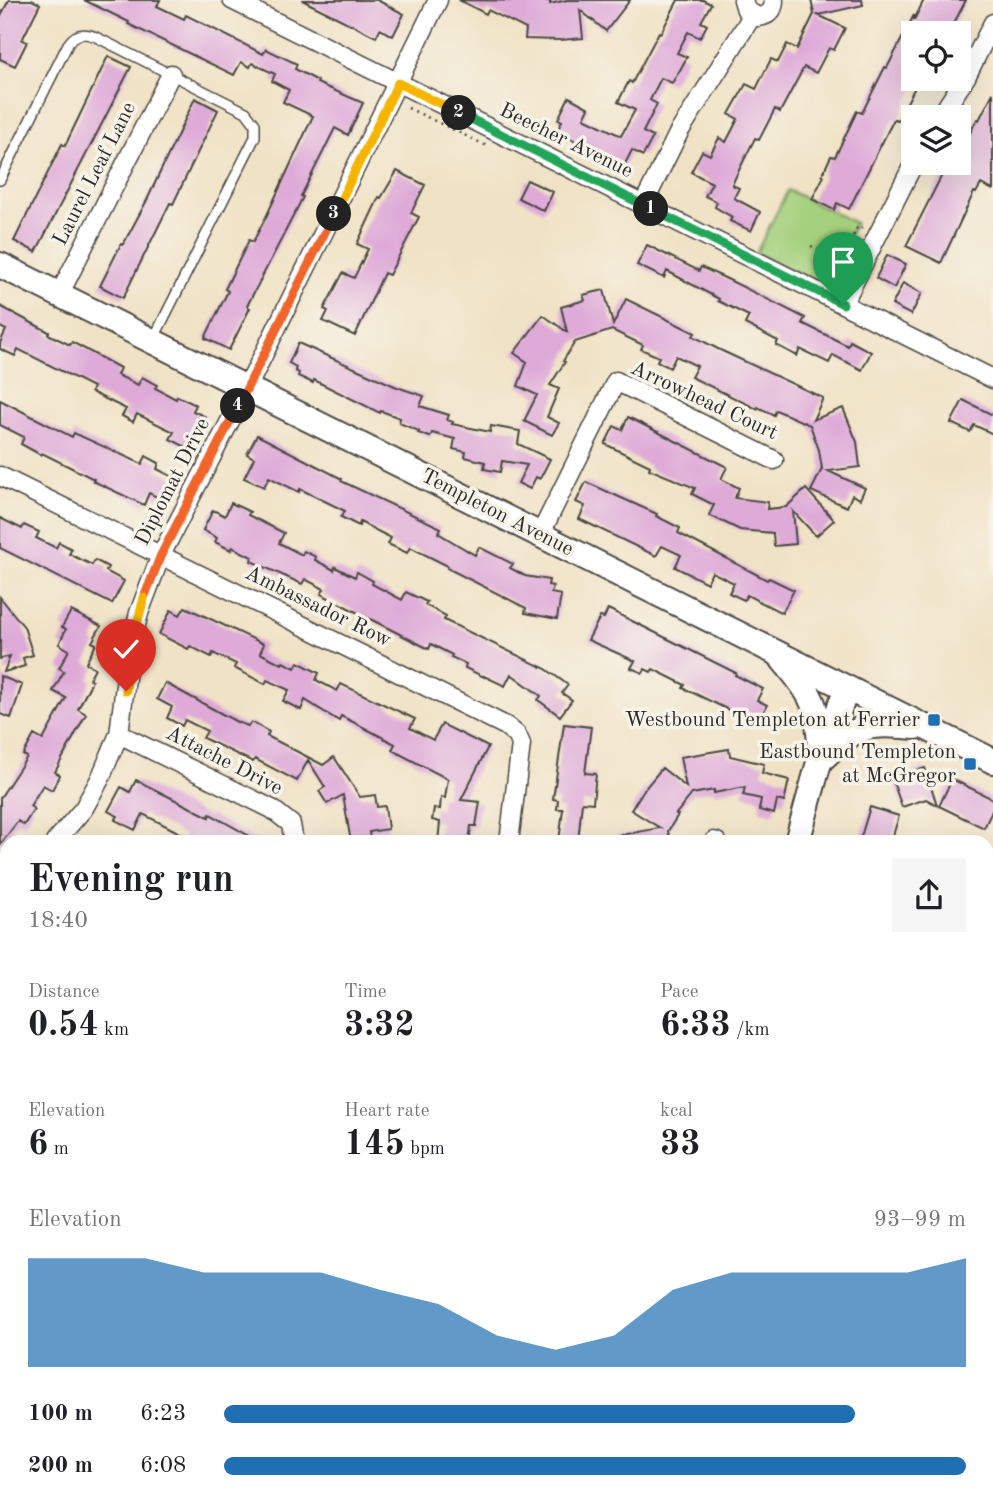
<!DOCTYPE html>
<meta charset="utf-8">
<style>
:root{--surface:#fff;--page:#f6f6f6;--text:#202124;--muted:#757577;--accent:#1f6fb2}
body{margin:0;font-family:"Old Standard TT",serif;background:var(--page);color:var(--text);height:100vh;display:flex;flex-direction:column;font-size:26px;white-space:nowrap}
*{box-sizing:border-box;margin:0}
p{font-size:23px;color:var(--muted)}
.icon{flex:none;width:38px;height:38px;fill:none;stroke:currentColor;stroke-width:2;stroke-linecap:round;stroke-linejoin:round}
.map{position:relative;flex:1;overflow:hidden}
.details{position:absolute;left:0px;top:835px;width:994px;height:674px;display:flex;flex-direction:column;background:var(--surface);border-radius:21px 21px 0 0;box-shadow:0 7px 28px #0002}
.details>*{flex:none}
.buttons{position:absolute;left:901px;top:21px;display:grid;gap:14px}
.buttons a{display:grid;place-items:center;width:70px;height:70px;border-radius:0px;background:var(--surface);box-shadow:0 7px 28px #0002;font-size:35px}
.pin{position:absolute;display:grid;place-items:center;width:60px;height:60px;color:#fff;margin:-72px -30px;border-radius:50% 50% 50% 0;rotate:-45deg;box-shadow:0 0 7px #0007}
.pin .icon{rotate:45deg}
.km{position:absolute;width:35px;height:35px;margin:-18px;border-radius:50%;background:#222;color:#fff;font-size:19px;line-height:35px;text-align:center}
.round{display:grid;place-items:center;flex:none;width:74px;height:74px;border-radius:0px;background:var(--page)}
.overview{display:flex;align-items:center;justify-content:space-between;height:119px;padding:0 28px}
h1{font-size:38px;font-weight:800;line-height:52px}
.stats{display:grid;grid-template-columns:repeat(3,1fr);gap:10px;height:119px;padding:7px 28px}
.stats div{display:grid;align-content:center}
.stats b{font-size:35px;font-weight:800}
.stats small{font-size:19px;font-weight:400}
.stats p{font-size:19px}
.chart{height:196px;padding:14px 28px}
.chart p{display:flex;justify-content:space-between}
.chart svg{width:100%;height:126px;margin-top:7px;fill:var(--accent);opacity:.7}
ul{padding:0 28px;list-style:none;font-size:23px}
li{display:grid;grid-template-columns:112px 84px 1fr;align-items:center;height:52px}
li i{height:18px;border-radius:9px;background:var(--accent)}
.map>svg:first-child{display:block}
.green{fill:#a5d17e;stroke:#687e54;stroke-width:2}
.building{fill:#deaad8}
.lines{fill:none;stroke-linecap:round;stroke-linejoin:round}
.lane-casing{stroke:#494642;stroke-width:12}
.street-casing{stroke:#494642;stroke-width:21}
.secondary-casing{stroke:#494642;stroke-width:28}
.path{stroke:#494642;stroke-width:2.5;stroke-dasharray:2 5;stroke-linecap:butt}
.lane{stroke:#fff;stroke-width:9}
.street{stroke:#fff;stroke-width:18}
.secondary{stroke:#fff;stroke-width:24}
.rail{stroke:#2b2b2b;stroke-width:4.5}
.split-1-casing{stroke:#fff;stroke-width:14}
.split-2-casing{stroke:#fff;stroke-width:14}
.split-3-casing{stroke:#fff;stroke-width:14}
.split-4-casing{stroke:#fff;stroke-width:14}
.split-5-casing{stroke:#fff;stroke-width:14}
.split-6-casing{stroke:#fff;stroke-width:14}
.split-1{stroke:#22a559;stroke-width:9}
.split-2{stroke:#22a559;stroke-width:9}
.split-3{stroke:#f5b400;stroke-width:9}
.split-4{stroke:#f0652b;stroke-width:9}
.split-5{stroke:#f0652b;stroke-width:9}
.split-6{stroke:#f5b400;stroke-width:9}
.poi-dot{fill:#1f6fb2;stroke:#f7f3e8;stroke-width:2.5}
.labels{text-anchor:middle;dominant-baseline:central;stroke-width:7;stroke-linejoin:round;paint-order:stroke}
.street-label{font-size:21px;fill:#2b2b2b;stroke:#f7f3e8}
.poi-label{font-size:21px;fill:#2b2b2b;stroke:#f7f3e8;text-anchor:end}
</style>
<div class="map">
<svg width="993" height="1508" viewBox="0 0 993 1508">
<rect width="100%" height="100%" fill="#f7f3e8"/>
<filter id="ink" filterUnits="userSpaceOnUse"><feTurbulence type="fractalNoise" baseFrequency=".0143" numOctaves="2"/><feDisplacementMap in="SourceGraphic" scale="14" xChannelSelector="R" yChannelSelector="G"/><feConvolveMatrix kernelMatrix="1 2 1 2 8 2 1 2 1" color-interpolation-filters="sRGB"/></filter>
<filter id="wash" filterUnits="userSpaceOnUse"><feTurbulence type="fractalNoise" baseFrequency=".00686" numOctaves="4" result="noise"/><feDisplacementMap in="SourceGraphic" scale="28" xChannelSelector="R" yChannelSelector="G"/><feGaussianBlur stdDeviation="1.57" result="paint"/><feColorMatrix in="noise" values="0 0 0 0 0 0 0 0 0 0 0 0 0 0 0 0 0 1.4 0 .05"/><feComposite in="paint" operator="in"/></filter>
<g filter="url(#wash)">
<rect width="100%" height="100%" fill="#f0e2c5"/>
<path class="green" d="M788 190 855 223 824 286 756 253Z"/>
<g id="blocks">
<path class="building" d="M9 0H32L40 4 22 40 27 42 15 66 0 59V17Z
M84 0H160L157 6 184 19 186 15 263 54 266 49 297 64 295 69 318 81 317 83 363 103 348 135 335 128 301 196 303 197 247 306 250 308 229 350 205 338 228 291 225 289 249 240 253 242 267 215 313 116 283 102 289 90 272 81 275 74 252 63 250 67 241 62 234 75 128 24 129 22Z
M302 0H377L404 14 393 36 380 29 376 37Z
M459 0 550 1V4L567 0H630L606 31 580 10 583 38 560 40 525 39 526 29 488 10 486 14Z
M678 0H703L711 4 701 22 707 25 700 38 688 32 677 53 687 57 680 70 672 83 661 78 650 100 657 104 643 132 653 137 643 156 632 150 624 166 610 159 612 156 592 146 590 149 557 131 562 121 558 119 569 97 589 108 584 118 621 136 635 110 618 102 629 81 632 83 659 32 661 33Z
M811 0H862L863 5 818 15 845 28 834 50 829 48 816 73 804 67 780 112 775 109 759 140 755 138 736 176 732 185 739 188 734 198 760 212 751 231 730 221 732 217 715 207 717 202 705 196 712 183 691 172 702 151 710 155 719 138 726 142 738 119 729 114 746 84 756 89 771 59 778 62 787 44 797 49 814 14Z
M924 0H966L949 33H914V89L898 120 894 119 849 209 837 203 834 210 812 199 824 176 822 175 831 156 835 157 857 111 862 113 885 67 887 68 914 15V20Z
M108 56 131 67 36 252 14 241 62 144 65 146Z
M993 93V190L981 184 976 193 974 192 941 263 906 246 947 165 958 170 967 150 959 146 966 133 969 135 977 119 979 120Z
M195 98 218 110 173 204 170 203 123 298 100 286 121 244 123 245 147 200Z
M397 171 425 185 411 213 419 217 389 275 384 273 355 336 323 321 328 311 324 309 343 273 354 278 368 249 357 244 379 197 381 198Z
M527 180 553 192 544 211 518 198Z
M647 245 699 271 701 267 729 280 805 318 802 323 848 346 850 341 871 352 862 370 833 355 829 363 800 349 797 356 776 345 778 341 745 324 749 316 718 301 719 299 667 271 664 278 637 265Z
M887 255 906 264 894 288 876 278Z
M903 283 922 293 911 315 892 305Z
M604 290 613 325 626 299 695 333 693 336 718 349 823 398 813 420 843 408 857 442 860 467 828 471 865 488 860 499 852 495 847 507 811 491 822 469 819 450 810 425 776 410 774 415 758 407 757 409 691 377 697 366 676 356 670 368 657 361 659 357 641 349 643 345 612 330 575 342 563 361 565 362 550 385 559 389 547 417 559 423 552 435 524 421 537 395 518 386 527 362 514 353 543 315 567 332 561 307 585 300 583 295Z
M0 306 49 332 48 334 70 345 72 342 120 368 117 375 138 385 142 377 157 385 155 388 176 399 177 396 196 405 193 411 206 417 190 449 170 439 174 432 137 414 133 422 122 416 126 409 91 392 93 387 18 349 15 356 0 349V343L6 330 0 327Z
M298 343 397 387 424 396 420 406 449 415 447 420 453 422 452 424 490 432 491 426 520 431 518 444 550 459 540 479 536 477 530 489 518 483 527 465 502 461 500 472 484 469 485 462 465 457 466 452 453 449 455 439 432 433 430 437 418 433 419 431 399 423 400 418 381 411 380 413 314 380 313 383 298 376 299 373 295 371 296 367 289 363Z
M0 400 72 437 74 433 142 464 146 456 159 463 157 469 177 479 166 501 149 493 144 505 93 481 94 479 42 453 41 455 21 444 24 437 0 425Z
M963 400 993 415V434L974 425 970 432 951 423Z
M628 417 727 467 721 479 739 488 735 498 768 502 767 509 786 507 806 489 834 520 816 536 793 511 796 544 774 546 773 533 740 530 709 515 714 505 692 494 695 488 649 469 650 466 605 444 614 426 622 430Z
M257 435 342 479 341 481 441 528 438 533 475 555 479 547 513 564 510 568 525 576 549 580 548 585 553 586 551 593 561 595 557 619 525 613 526 608 447 568 448 566 410 547 407 553 388 544 391 538 360 522 359 526 341 517 345 511 300 489 299 492 269 477 264 487 244 478 254 458 247 454Z
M586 482 657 514 656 516 680 528 678 533 767 580 769 578 794 590 782 613 747 595 744 600 729 593 734 583 712 572 707 583 675 567 681 555 662 546 656 556 579 519 585 506 576 502Z
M231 503 250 512 248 515 284 533 279 543 302 555 304 551 316 557 315 560 334 570 335 567 355 577 357 572 373 581 372 584 402 600 406 592 427 602 425 605 446 616 444 620 546 669 568 685 562 693 572 700 560 716 538 700 541 696 511 674 505 686 484 676V677L465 668 466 664 451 657 452 655 431 644 429 649 321 594 324 589 305 579 302 584 251 561 252 557 232 547 231 550 215 542 217 538 203 530 213 510 225 516Z
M0 518 22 529 24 525 39 532 36 538 56 548 59 542 72 549 69 554 92 565 95 560 108 567 106 571 124 581 112 604 0 548Z
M0 597 24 627 33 655 23 658 25 666 4 672 10 656 0 659Z
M185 607 264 644 260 653 282 664 283 662 295 668 298 662 319 673 316 680 337 691 341 684 415 719 410 728 433 740 442 724 488 747 461 800 480 802 476 826H471L469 842H438L440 822 432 820 434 808 440 809 441 797 445 798 448 779 392 750 395 744 359 725 341 716 339 721 305 700 301 710 283 701 289 690 267 680 265 684 234 668 236 664 213 653 211 657 190 646 188 649 159 634 171 610 180 615Z
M608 609 736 673 735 675 763 689 757 700 767 705 758 724 683 688 685 685 653 669 651 672 645 669 643 673 631 668 635 661 588 640 600 617 604 618Z
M71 611 101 626 92 642 96 644 86 663 95 668 89 679 92 681 78 709 86 714 55 772 60 775 52 790 43 785 30 806 34 809 24 825 18 821 0 845V798L27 757 23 755 34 735 43 740 66 698 53 691 64 671 59 668 69 650 59 644 66 629 62 627Z
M0 676 22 685 11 718 0 714Z
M165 683 237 722 248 726 251 722 269 732 267 736 323 765 334 757 360 797 375 795 377 807 385 806 388 829 369 832 370 839 351 842 343 795 327 804 319 791 325 787 308 760 297 781 255 759 253 762 203 738 207 731 185 720 182 726 167 718 172 707 157 699Z
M564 724 591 727 585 773 596 774 593 803 582 802 578 842H559L563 809H557L558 800 553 799Z
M729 749 730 756 764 764 762 773 789 780 784 802 777 800 774 814 759 810 761 799 743 795 745 787 714 793V790L692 794 676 814 678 815 668 831 670 842H616L615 836 660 828 631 810 643 791 662 768 686 787 680 757Z
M925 768 937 805 926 799 902 807 892 779Z
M952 779 993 799V809L984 828 939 806Z
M136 780 209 817 210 814 260 842H181L184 835 143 814 135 830 115 820 118 816 108 811 121 787 130 792Z
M870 807 899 816 891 842 860 840Z"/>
</g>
</g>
<g filter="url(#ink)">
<use href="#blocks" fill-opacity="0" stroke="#494642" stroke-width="2"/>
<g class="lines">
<g class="lane-casing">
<path id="lane" d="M0 180 68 44C75 33 84 32 96 37L246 112 255 124V137L153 340
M0 1165 7 1168
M987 1368 993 1371
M0 1507 2 1508"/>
</g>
<g class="street-casing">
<path id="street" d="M232 0 993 379
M743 0 746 10 758 17C768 16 774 11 774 0
M940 117 966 77 993 23
M643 205 679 132 752 16
M59 295 171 74
M843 304 914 163
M0 476 506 726 517 735 521 744 509 842
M540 535 616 381 774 460
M119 734 272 809 291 824 294 842
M714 841 717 842
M55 842 84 808 100 779 119 734 129 653 139 613 161 555 247 388 438 0
M0 895 7 888
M987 1355 993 1348
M987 1467 993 1470
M854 1508 860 1502"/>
</g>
<g class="secondary-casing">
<path id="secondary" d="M0 265 993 761
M783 660C811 693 819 705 820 749
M824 757C859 723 868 723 916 727
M797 842 818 766 847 688
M0 1350 7 1354
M0 1385 7 1389
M223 1502 232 1508
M287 1502 297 1508
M628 1508 631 1502
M653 1508 655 1502"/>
</g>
<path class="path" d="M408 108 487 146
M811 246 841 261
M832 280 858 226 864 229
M0 1262 7 1265
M987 1286 993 1288"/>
<use href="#lane" class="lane"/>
<use href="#street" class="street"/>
<use href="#secondary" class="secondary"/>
<path class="rail" d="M987 1019 993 1013
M482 1508 489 1502"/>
</g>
</g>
<g class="lines" filter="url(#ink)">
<g class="split-1-casing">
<path id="split-1" d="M651 209 843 304"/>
</g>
<g class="split-2-casing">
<path id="split-2" d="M459 113 651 209"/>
</g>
<g class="split-3-casing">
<path id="split-3" d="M334 214 398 83 459 113"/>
</g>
<g class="split-4-casing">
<path id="split-4" d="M238 406 334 214"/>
</g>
<g class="split-5-casing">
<path id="split-5" d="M144 598 161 555 238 406"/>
</g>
<g class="split-6-casing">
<path id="split-6" d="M126 691 129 653 144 598"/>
</g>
<use href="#split-1" class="split-1"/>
<use href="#split-2" class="split-2"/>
<use href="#split-3" class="split-3"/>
<use href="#split-4" class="split-4"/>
<use href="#split-5" class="split-5"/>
<use href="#split-6" class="split-6"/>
</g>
<g class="poi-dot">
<rect x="927" y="713" width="14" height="14" rx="3.5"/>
<rect x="963" y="757" width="14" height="14" rx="3.5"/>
</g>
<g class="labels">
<g class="street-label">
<text transform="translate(566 141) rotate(26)">Beecher Avenue</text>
<text transform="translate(95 174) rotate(-63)">Laurel Leaf Lane</text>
<text transform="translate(704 401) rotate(25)">Arrowhead Court</text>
<text transform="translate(173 482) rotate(-63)">Diplomat Drive</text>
<text transform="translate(497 513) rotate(27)">Templeton Avenue</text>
<text transform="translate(318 607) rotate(26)">Ambassador Row</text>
<text transform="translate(224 761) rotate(27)">Attache Drive</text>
</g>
<g class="poi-label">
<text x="920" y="720">Westbound Templeton at Ferrier</text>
<text x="956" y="752">Eastbound Templeton<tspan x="956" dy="24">at McGregor</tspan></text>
</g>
</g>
</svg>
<div class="buttons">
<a><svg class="icon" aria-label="locate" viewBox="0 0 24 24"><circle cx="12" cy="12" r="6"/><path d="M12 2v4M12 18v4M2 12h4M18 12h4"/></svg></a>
<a><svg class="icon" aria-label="layers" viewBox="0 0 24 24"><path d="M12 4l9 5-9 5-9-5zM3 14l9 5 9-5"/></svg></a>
</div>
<div class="pin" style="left:843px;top:304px;background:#1e9e55"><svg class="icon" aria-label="arrive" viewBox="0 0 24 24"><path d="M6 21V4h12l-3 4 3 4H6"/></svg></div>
<div class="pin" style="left:126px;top:691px;background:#d93025"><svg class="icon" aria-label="check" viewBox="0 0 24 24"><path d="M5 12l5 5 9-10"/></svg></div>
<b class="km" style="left:651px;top:209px">1</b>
<b class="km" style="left:459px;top:113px">2</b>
<b class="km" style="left:334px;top:214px">3</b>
<b class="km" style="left:238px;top:406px">4</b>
<section class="details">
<div class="overview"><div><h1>Evening run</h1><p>18:40</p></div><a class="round"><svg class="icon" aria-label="share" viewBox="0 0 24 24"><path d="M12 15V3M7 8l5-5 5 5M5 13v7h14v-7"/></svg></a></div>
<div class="stats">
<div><p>Distance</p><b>0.54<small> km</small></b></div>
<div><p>Time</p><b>3:32</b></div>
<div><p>Pace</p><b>6:33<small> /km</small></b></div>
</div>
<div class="stats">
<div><p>Elevation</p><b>6<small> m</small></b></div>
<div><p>Heart rate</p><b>145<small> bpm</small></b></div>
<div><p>kcal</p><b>33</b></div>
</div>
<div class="chart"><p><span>Elevation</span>93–99 m</p>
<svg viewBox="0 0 160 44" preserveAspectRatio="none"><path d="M0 44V6L10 6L20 6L30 11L40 11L50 11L60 17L70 22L80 33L90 38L100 33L110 17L120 11L130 11L140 11L150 11L160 6V44z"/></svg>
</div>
<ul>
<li><b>100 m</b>6:23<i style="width:85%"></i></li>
<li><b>200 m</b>6:08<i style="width:100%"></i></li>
</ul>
</section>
</div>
